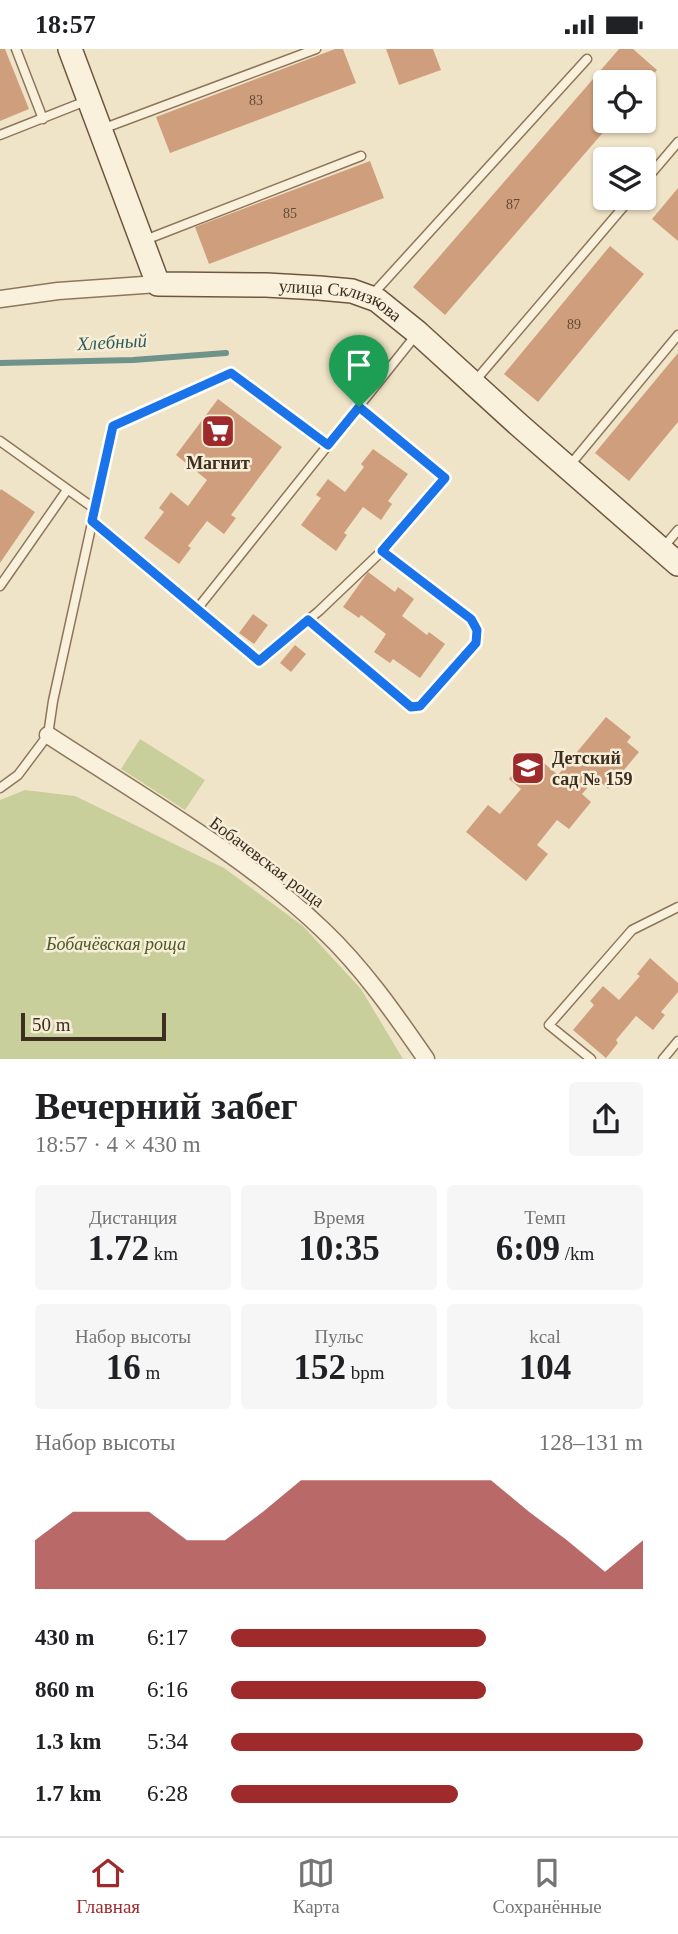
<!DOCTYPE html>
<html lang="ru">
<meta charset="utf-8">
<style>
:root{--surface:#fff;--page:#f6f6f6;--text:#202124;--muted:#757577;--line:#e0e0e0;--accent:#9e2a2b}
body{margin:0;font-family:Georgia,serif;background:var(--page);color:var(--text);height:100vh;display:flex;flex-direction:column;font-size:26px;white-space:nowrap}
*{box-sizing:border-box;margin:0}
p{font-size:23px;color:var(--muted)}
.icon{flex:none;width:38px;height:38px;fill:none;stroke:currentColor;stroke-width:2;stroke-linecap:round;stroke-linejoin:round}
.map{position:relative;height:1010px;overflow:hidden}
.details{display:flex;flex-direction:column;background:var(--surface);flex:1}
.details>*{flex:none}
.tools{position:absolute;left:593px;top:21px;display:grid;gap:14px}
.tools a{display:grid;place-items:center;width:63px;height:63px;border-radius:7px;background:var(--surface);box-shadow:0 2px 5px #0004;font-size:35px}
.scale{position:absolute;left:21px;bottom:18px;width:145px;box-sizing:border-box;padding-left:7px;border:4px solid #3d2e20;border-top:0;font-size:19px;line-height:24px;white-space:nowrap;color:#3d2e20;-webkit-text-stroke:5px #f7eed8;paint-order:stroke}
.pin{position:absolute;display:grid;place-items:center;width:60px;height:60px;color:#fff;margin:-72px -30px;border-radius:50% 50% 50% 0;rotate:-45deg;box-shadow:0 0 7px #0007}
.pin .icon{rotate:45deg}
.round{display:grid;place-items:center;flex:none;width:74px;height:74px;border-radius:7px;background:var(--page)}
.overview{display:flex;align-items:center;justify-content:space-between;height:119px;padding:0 35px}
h1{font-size:38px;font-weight:800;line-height:52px}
.figures{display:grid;grid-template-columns:repeat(3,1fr);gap:10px;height:119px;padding:7px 35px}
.figures div{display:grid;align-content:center;border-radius:7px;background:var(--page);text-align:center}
.figures b{font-size:35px;font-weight:800}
.figures small{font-size:19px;font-weight:400}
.figures p{font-size:19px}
.chart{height:196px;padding:14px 35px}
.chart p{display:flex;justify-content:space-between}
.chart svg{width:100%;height:126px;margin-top:7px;fill:var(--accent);opacity:.7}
ul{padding:0 35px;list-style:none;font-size:23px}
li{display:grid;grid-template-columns:112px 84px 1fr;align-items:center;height:52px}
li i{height:18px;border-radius:9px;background:var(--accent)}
.status{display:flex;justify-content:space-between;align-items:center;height:49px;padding:0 35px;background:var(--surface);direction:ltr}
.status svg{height:19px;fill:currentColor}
.menu{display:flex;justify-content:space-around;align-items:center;height:98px;border-top:2px solid var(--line);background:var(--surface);font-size:19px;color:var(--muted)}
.menu a{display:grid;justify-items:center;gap:4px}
.menu .current{color:var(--accent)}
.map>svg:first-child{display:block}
.green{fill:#c9cf9b}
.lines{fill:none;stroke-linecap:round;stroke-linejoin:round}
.stream{stroke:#6f938a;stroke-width:6}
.building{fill:#cf9f7d}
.lane-casing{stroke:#8d765c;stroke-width:11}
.street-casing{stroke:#8d765c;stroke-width:19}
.secondary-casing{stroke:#6f573f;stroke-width:26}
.lane{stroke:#faf1dc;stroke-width:8}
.street{stroke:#faf1dc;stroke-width:16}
.secondary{stroke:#faf1dc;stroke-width:23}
.route-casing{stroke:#fff;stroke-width:14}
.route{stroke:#1a73e8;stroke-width:9}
.labels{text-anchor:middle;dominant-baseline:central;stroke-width:5;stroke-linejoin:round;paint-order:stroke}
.number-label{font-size:14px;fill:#624a37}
.street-label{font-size:18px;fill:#3d2e20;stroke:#f7eed8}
.poi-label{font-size:18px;font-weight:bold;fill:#3d2e20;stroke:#f7eed8}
.park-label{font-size:18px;font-style:italic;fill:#4d5a26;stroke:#f7eed8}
.water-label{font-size:19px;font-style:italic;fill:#2f5d5a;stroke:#f7eed8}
</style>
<div class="status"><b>18:57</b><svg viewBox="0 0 49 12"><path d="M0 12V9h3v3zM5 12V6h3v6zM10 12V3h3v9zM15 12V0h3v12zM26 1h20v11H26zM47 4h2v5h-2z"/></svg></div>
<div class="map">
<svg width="678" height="1010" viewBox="0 0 678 1010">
<rect width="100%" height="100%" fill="#f0e4c8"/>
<path class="green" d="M140 690 205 731 185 761 121 720Z
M25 741 75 747 224 819 303 877 361 940 403 1010H0V751Z"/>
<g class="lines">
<path class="stream" d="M0 314 133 311 226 304"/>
</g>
<path class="building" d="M0 0H5L29 60 0 72Z
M335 0H343L356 34 170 104 156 68Z
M386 0H433L441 21 399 36Z
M619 0H633L657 21 644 36V33H606V72H613L445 266 413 238Z
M370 112 384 149 209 215 195 178Z
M678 139V192L652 170Z
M610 197 644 225 538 353 504 325Z
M678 304V373L629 432 595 404Z
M218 350 282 398 231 466 236 469 224 485 207 472 188 497 191 499 179 515 144 489 164 463 159 459 171 443 188 457 207 431 176 406Z
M373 400 408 425 388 452 392 455 381 471 363 458 344 484 347 486 336 502 301 476 321 449 316 446 328 430 345 443 364 418 361 415Z
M1 440 35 463 0 514V442Z
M368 523 395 543 398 538 414 550 402 567 427 586 429 583 445 595 420 629 393 610 390 614 374 603 386 585 361 566 359 569 343 558Z
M253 565 268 576 254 595 239 584Z
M295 596 306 605 291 623 280 614Z
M606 668 631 688 627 693 639 703 608 740 596 729 582 745 591 753 569 780 557 771 537 796 548 805 526 832 466 783 488 756 500 765 521 740 509 730 531 703 558 726Z
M650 909 678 934V943L661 963 665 966 653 981 636 967 616 991 618 994 606 1009 573 981 594 956 590 952 603 937 619 951 640 927 637 925Z"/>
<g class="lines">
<g class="lane-casing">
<path id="lane" d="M16 0 43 70
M102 80 316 0
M0 86 86 52
M644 133 678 93
M145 191 361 107
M372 246 587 10
M475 332 631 149
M0 392 95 460
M570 416 678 286
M92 472 259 612 319 562 382 502 445 429 359 358
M662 500 678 481
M0 537 67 441
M197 560 416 286
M308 571 411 658 420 657 476 594 477 581 471 570 382 502
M0 739 18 726 48 686 53 652 113 378 231 324 328 396
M591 1010 549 976 632 881 678 858
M663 1010 678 992"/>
</g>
<g class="street-casing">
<path id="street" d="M0 250 58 242 158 235
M48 686C138 745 246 807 323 881 363 919 395 965 426 1010"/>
</g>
<g class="secondary-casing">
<g id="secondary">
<path id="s1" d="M70 0 158 235 266 236 319 239 352 242 377 251 418 284 519 376 678 515"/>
</g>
</g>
<use href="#lane" class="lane"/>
<use href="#street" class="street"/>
<use href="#secondary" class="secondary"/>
</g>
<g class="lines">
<g class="route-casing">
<path id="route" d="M231 324 328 396 359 358 445 429 382 502 471 570 477 581 476 594 420 657 411 658 308 571 259 612 92 472 113 377Z"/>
</g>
<use href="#route" class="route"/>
</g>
<defs>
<g id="supermarket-square" transform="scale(1.75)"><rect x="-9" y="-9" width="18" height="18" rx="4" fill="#9e2a2b" stroke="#f7eed8"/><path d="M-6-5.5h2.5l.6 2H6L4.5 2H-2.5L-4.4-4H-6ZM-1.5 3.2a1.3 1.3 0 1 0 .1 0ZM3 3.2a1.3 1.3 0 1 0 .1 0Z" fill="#fff"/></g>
<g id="school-square" transform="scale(1.75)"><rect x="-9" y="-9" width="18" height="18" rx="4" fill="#9e2a2b" stroke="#f7eed8"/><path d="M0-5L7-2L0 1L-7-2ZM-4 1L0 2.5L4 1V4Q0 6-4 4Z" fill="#fff"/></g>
</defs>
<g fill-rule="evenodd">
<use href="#supermarket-square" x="218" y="382"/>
<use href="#school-square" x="528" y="719"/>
</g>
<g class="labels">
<g class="number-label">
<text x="256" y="51">83</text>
<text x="513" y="155">87</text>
<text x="290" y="164">85</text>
<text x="574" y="275">89</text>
</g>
<g class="street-label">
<text stroke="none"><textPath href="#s1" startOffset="436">улица Склизкова</textPath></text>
<text transform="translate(267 813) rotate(37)">Бобачевская роща</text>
</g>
<g class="poi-label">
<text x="218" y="414">Магнит</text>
<text x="552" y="709" text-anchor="start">Детский<tspan x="552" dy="21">сад № 159</tspan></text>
</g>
<g class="park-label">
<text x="116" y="895">Бобачёвская роща</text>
</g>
<g class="water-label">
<text transform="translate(112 293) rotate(-3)">Хлебный</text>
</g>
</g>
</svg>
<div class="tools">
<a><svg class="icon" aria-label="locate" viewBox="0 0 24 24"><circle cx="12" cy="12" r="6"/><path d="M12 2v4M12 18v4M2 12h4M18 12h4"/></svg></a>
<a><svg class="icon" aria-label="layers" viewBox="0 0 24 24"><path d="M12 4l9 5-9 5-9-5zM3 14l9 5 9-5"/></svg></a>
</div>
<div class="scale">50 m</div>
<div class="pin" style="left:359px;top:358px;background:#1e9e55"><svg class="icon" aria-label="arrive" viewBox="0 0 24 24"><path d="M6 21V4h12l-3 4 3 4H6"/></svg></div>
</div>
<section class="details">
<div class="overview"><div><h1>Вечерний забег</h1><p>18:57 · 4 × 430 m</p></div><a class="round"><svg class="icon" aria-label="share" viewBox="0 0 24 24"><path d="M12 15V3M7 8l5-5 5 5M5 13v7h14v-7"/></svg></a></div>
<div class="figures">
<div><p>Дистанция</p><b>1.72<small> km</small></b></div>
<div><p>Время</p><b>10:35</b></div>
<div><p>Темп</p><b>6:09<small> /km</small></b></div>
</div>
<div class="figures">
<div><p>Набор высоты</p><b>16<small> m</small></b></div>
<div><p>Пульс</p><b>152<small> bpm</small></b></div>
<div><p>kcal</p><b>104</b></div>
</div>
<div class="chart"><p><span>Набор высоты</span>128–131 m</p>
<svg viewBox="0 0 160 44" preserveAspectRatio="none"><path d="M0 44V27L10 17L20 17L30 17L40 27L50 27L60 17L70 6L80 6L90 6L100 6L110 6L120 6L130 17L140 27L150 38L160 27V44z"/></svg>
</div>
<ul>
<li><b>430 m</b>6:17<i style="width:62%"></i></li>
<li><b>860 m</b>6:16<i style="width:62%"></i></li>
<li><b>1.3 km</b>5:34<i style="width:100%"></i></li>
<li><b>1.7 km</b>6:28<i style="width:55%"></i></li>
</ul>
</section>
<nav class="menu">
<a class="current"><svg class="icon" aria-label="home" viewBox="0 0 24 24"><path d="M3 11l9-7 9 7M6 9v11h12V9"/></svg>Главная</a>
<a><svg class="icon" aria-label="map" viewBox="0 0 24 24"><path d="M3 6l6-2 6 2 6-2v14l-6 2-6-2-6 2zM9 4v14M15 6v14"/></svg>Карта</a>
<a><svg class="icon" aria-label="saved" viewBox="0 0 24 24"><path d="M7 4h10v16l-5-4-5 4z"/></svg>Сохранённые</a>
</nav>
